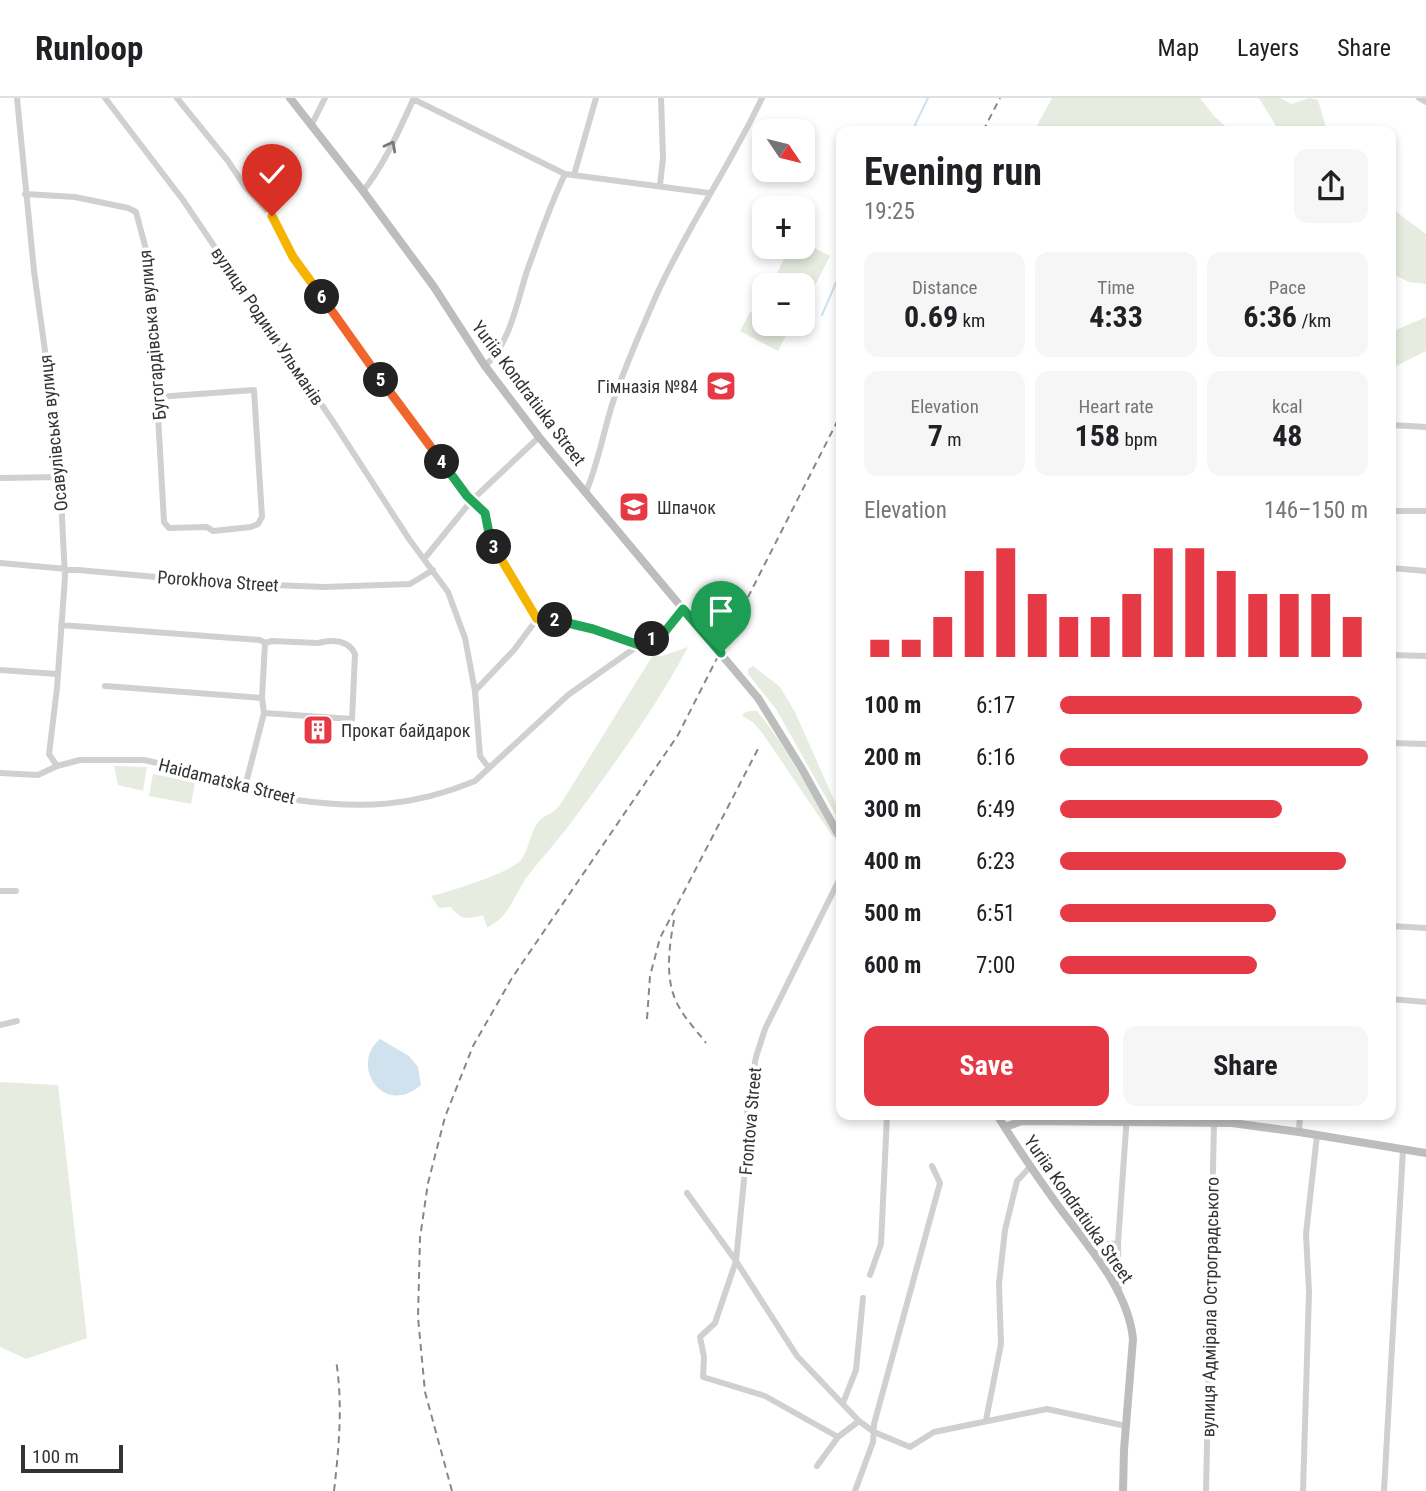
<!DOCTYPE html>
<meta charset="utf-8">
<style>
:root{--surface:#fff;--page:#f6f6f6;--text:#202124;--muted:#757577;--line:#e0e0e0;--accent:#e63946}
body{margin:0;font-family:"Roboto Condensed",sans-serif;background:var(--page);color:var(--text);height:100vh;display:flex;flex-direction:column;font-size:26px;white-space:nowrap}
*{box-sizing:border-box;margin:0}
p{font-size:23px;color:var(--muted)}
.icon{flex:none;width:38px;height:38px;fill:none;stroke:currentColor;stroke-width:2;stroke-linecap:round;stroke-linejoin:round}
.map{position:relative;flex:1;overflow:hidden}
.side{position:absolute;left:836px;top:28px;width:560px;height:994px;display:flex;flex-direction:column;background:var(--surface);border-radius:14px;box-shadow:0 4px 10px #0003}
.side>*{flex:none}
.needle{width:46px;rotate:125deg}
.fabs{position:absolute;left:752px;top:21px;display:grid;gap:14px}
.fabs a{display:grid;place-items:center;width:63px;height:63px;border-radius:14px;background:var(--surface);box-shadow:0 4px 10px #0003;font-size:35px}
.scale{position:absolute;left:21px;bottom:18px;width:102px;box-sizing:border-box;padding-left:7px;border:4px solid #333;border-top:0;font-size:19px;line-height:24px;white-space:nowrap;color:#333;-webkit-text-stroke:5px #fff;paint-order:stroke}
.pin{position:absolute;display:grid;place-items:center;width:60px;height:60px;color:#fff;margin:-72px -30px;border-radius:50% 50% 50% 0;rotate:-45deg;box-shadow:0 0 7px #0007}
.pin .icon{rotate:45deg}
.km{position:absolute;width:35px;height:35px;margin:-18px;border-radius:50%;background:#222;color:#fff;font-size:19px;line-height:35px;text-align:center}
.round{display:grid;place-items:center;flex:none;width:74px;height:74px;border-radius:14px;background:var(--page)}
.head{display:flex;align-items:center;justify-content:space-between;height:119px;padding:0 28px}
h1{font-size:38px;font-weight:700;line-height:52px}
.metrics{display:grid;grid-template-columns:repeat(3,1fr);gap:10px;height:119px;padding:7px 28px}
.metrics div{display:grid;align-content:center;border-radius:14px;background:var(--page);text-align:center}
.metrics b{font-size:30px;font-weight:700}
.metrics small{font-size:19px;font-weight:400}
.metrics p{font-size:19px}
.chart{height:196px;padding:14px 28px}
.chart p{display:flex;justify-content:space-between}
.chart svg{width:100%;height:126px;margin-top:7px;stroke:var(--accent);stroke-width:6}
.button{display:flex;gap:14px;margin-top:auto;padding:14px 28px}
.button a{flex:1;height:80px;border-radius:14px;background:var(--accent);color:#fff;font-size:28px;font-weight:700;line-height:80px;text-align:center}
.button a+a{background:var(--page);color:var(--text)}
ul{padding:0 28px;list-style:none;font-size:23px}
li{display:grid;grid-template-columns:112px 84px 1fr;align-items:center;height:52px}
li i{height:18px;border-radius:9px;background:var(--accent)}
header{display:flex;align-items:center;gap:42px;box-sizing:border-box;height:98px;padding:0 35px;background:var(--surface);border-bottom:2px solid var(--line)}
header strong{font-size:33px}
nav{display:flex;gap:38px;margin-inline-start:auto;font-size:24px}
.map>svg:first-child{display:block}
.green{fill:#e6ecdf}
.water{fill:#cfe2ee}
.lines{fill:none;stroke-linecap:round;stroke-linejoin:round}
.stream{stroke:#cfe2ee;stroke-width:2}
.street{stroke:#d0d0d0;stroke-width:6}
.secondary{stroke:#bdbdbd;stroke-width:8}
.rail{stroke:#888;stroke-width:2;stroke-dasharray:7 5;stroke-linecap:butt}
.secondary-bridge{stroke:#bdbdbd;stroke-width:8}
.oneway{stroke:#7a7a7a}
.split-1-casing{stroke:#fff;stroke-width:14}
.split-2-casing{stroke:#fff;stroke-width:14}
.split-3-casing{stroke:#fff;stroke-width:14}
.split-4-casing{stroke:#fff;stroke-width:14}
.split-5-casing{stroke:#fff;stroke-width:14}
.split-6-casing{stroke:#fff;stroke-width:14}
.split-7-casing{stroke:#fff;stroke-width:14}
.split-1{stroke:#22a559;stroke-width:9}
.split-2{stroke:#22a559;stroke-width:9}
.split-3{stroke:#f5b400;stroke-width:9}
.split-4{stroke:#22a559;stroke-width:9}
.split-5{stroke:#f0652b;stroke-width:9}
.split-6{stroke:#f0652b;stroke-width:9}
.split-7{stroke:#f5b400;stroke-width:9}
.labels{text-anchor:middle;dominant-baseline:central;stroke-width:7;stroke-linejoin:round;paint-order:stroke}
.street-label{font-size:18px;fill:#333;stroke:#fff}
.poi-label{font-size:18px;fill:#333;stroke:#fff;text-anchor:start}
</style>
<header>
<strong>Runloop</strong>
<nav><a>Map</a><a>Layers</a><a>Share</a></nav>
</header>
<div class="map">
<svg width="1426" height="1393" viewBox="0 0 1426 1393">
<rect width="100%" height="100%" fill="#fff"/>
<path class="green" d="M1052 0H1200L1214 18 1231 33H1034Z
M1259 0H1280L1292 6 1309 0 1318 2 1327 33H1279Z
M1391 110 1426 136V186L1409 184 1391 175Z
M803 144 830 158 803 211V187H771L790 149H803Z
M750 214 765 221V226H774L788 233 778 253 740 233Z
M1426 219V253L1394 269 1391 274V234Z
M688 549C654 613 610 672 567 730 554 747 539 763 526 780 514 798 509 820 487 829L483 817C468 821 461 823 451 809L439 810 431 798C449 794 512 774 521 762 530 750 529 735 539 723 545 716 552 717 560 707L653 557 662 558Z
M753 568 780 589 795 614 842 720V728L776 611 748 576V571Z
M750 613H757C788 651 811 696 835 738L833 739 763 636 753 624 742 618 744 615Z
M114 668 147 669 143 693 118 687Z
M153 676 195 684 191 706 149 698Z
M0 984 58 987 87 1240 26 1261 0 1249Z"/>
<path class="water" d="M380 941 409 958 418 969 421 987C383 1020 349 967 380 941Z"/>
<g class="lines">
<path class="stream" d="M912 33 928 0
M822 217 842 171"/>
<path class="street" d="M17 0 34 173 56 333 60 379 65 479 57 590 49 656 57 668
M105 0 183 102 334 325 409 441 448 494 465 540 475 593 480 658 489 670
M177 0 228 63 246 90 272 118 293 159 347 236 467 398 485 415 493 446 537 521C571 519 607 536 639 547
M1419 0 1426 4
M413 1 565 76 709 95
M311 28 325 0
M574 77 596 0
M660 87 663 60 661 0
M363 93C385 66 399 32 414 0
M25 96 75 99 128 110 136 114 147 155 149 212 154 246 164 424 169 430 207 429 213 433 251 429 258 426 262 419 254 292 157 299
M485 268C510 246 517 204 527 173 539 140 550 107 565 76
M1391 327 1426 329
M0 380 60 379
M586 394C598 365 603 336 612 307 624 270 641 233 656 198 687 129 730 68 762 0
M1391 413H1426
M424 461 472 402 539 339
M0 465 223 485 324 489 410 486 433 472
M1391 470 1426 473
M61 527 260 542 265 545 272 543 318 545C332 541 349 542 355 556L352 621 264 615
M1391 557 1426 558
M0 572 57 576
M105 588 262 600
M475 593 514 552 537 521
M1391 645 1426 646
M0 675 38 677 57 668 80 662H144L246 685C260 697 278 699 296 702 361 711 413 709 475 683L568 597 639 547 663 536 683 511
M246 685 264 615 262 600 265 545
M0 793H16
M1391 828 1426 830
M1391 901 1426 904
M0 927 17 923
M1299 1034 1300 1017
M687 1095 736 1163 797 1258 859 1323 874 1334 910 1349 934 1334 1047 1311 1126 1328
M1088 1149 1118 1145
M870 1177 881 1146 887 1017
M1119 1193 1118 1145 1127 1017
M843 1305 856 1272 863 1200
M986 1322 1001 1246 999 1186 1005 1132 1017 1083 1030 1069
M838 1339 765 1298 703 1279 704 1259 700 1239 715 1225 736 1163 744 1082 748 1002 756 959 765 931 842 776
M817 1368 838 1339 859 1323
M855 1393 873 1344 874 1326 940 1085 932 1068
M1206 1393 1214 1024
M1303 1393 1309 1194 1306 1136 1317 1037
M1384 1393 1403 1051"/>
<path class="secondary" d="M290 0 363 93 434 189 485 268 539 339 683 511
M758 600 802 671 842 743
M997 1017C1015 1046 1034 1074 1054 1102 1083 1143 1128 1189 1133 1241L1124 1352 1123 1393
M1005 1029 1022 1023 1232 1025 1299 1034 1426 1055"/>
<path class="rail" d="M983 33 1000 0
M674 822C669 850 664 883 679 909 686 922 697 933 706 945
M647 921 650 878 660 840 759 649
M334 1393C339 1349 343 1306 336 1262
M452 1393 425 1294 418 1219 420 1140 428 1085 445 1019 473 948 512 880 678 637 842 314"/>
<path class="secondary-bridge" d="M683 511 758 600"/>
</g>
<defs><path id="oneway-chevron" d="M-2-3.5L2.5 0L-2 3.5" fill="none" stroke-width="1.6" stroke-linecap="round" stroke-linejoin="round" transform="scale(1.75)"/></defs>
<use class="oneway" href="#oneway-chevron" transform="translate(391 48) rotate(-62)"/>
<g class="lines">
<g class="split-1-casing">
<path id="split-1" d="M652 541 663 536 683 511 721 555"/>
</g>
<g class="split-2-casing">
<path id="split-2" d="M555 522 593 531 639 547 652 541"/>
</g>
<g class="split-3-casing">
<path id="split-3" d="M494 449 537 521 555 522"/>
</g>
<g class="split-4-casing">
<path id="split-4" d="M442 364 467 398 485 415 490 440 494 449"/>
</g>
<g class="split-5-casing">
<path id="split-5" d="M381 282 442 364"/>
</g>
<g class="split-6-casing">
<path id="split-6" d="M322 199 381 282"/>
</g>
<g class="split-7-casing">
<path id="split-7" d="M272 118 293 159 322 199"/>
</g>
<use href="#split-1" class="split-1"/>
<use href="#split-2" class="split-2"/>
<use href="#split-3" class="split-3"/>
<use href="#split-4" class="split-4"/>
<use href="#split-5" class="split-5"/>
<use href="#split-6" class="split-6"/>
<use href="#split-7" class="split-7"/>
</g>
<defs>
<g id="school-square" transform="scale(1.575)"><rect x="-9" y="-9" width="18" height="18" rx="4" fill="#e63946" stroke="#fff"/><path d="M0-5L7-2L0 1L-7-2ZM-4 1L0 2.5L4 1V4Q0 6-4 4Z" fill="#fff"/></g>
<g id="building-square" transform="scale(1.575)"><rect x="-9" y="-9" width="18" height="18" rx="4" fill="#e63946" stroke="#fff"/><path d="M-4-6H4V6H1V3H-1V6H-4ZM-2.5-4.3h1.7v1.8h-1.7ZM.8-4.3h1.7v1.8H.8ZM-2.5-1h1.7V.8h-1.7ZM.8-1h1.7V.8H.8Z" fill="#fff"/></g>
</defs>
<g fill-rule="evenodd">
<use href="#school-square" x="721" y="288"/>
<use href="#school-square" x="634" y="409"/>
<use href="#building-square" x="318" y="632"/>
</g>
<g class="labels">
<g class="street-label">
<text transform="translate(268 228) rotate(56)">вулиця Родини Ульманів</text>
<text transform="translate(152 237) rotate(-95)">Бугогардівська вулиця</text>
<text transform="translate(529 295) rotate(53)">Yuriia Kondratiuka Street</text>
<text transform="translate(53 335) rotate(-96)">Осавулівська вулиця</text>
<text transform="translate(218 483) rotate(4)">Porokhova Street</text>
<text transform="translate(227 683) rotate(14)">Haidamatska Street</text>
<text transform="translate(750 1023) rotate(-85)">Frontova Street</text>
<text transform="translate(1079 1111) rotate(55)">Yuriia Kondratiuka Street</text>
<text transform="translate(1210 1209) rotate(-89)">вулиця Адмірала Остроградського</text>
</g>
<g class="poi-label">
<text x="698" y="288" text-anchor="end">Гімназія №84</text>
<text x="657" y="409">Шпачок</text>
<text x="341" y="632">Прокат байдарок</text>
</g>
</g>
</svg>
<div class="fabs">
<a><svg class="needle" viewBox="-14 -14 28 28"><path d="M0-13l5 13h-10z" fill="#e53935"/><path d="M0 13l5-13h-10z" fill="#757577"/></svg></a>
<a>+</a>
<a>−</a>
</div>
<div class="scale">100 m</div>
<div class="pin" style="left:721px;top:555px;background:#1e9e55"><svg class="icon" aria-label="arrive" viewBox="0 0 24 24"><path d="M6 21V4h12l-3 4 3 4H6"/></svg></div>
<div class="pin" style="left:272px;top:118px;background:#d93025"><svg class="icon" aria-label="check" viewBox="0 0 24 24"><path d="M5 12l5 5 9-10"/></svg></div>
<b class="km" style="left:652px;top:541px">1</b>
<b class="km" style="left:555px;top:522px">2</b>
<b class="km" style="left:494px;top:449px">3</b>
<b class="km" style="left:442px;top:364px">4</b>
<b class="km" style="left:381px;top:282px">5</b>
<b class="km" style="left:322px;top:199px">6</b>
<section class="side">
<div class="head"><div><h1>Evening run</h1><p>19:25</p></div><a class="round"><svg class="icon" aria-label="share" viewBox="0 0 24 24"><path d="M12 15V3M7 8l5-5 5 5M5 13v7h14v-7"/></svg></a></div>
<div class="metrics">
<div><p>Distance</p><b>0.69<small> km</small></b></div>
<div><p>Time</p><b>4:33</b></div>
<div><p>Pace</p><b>6:36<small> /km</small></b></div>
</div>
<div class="metrics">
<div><p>Elevation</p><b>7<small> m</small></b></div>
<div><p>Heart rate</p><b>158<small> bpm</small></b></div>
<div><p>kcal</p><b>48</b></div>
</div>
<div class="chart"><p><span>Elevation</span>146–150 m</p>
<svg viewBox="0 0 160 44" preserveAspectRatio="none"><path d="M5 44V38M15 44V38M25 44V30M35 44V14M45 44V6M55 44V22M65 44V30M75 44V30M85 44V22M95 44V6M105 44V6M115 44V14M125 44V22M135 44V22M145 44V22M155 44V30"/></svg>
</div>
<ul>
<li><b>100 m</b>6:17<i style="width:98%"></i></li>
<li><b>200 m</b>6:16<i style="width:100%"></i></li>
<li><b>300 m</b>6:49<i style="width:72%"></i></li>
<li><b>400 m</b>6:23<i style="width:93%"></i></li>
<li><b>500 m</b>6:51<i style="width:70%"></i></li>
<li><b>600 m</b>7:00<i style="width:64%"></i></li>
</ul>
<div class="button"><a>Save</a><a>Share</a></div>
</section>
</div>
